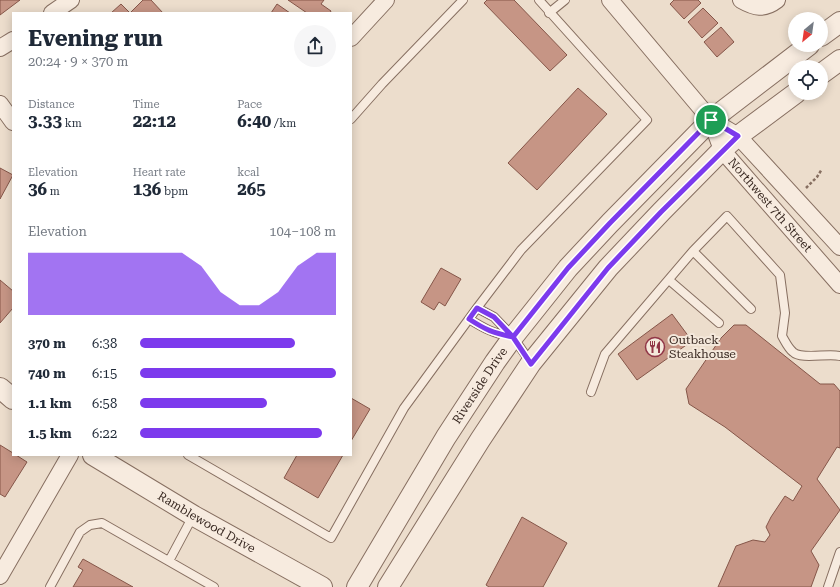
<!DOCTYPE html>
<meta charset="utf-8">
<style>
:root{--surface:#fff;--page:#f6f6f7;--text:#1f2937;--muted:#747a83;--accent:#7c3aed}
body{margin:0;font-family:"Roboto Serif",serif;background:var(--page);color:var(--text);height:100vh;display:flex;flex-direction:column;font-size:15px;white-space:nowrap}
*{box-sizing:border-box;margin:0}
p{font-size:13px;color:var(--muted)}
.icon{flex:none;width:22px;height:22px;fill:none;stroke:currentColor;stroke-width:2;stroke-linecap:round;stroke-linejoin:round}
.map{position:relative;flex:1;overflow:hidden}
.sheet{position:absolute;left:12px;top:12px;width:340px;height:444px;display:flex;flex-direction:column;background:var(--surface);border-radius:0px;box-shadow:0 2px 10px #0003}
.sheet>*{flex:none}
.needle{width:26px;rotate:209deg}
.controls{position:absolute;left:788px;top:12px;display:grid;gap:8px}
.controls a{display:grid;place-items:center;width:40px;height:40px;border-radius:50%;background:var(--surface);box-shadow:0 2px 10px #0003;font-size:20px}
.pin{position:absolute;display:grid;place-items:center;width:34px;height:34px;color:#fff;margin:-17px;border:2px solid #fff;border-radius:50%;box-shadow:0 1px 4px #0007}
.round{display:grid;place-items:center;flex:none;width:42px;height:42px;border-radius:21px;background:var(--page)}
.overview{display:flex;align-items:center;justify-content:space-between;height:68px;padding:0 16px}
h1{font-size:22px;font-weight:700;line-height:30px}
.stats{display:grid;grid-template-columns:repeat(3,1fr);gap:6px;height:68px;padding:4px 16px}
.stats div{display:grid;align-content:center}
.stats b{font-size:17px;font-weight:700}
.stats small{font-size:11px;font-weight:400}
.stats p{font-size:11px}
.chart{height:112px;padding:8px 16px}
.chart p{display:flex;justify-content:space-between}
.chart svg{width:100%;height:72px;margin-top:4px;fill:var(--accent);opacity:.7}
ul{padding:0 16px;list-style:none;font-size:13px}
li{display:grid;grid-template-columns:64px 48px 1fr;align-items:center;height:30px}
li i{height:10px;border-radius:5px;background:var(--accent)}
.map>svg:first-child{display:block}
.building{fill:#c69585;stroke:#855649}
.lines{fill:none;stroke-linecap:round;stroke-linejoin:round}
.service-casing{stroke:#876f61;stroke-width:10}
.minor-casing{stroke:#876f61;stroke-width:18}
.tertiary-casing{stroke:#876f61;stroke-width:22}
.path{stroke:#876f61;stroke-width:2.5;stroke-dasharray:3 2;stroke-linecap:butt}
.service{stroke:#f7ebdf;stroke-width:8}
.minor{stroke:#f7ebdf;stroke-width:16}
.tertiary{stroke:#f7ebdf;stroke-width:20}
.route-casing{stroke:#fff;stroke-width:8}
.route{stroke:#7c3aed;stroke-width:5}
.labels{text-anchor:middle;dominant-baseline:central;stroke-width:4;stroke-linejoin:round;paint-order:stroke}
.street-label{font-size:12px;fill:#3a2a23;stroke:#f4e8db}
.poi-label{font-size:12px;fill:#3a2a23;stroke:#f4e8db;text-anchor:start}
</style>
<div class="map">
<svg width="840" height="587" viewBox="0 0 840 587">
<rect width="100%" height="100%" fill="#ecddcc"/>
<path class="building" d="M0 0H20L0 15Z
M143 0H151L163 13H111L121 4 130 13Z
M288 0H324L321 4 331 11 330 13H307Z
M487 0H514L567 55 550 71 484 3Z
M674 0H698L701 3 684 19 670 4Z
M277 4 290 13H271Z
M703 8 718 23 702 38 688 22Z
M721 27 734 42 717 57 704 42Z
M578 88 607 114 537 190 508 163Z
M0 168 13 175 0 199Z
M441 268 461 279 445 306 439 302 434 310 421 302Z
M0 280 13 291V308L0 323Z
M672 314 692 341 637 380 618 354Z
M734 325H746L820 384H834L840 391V448L837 447 817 479 840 510 811 551 819 565 811 587H718L736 546 753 540 765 542 770 535 766 527 771 517 785 496 793 501 802 486 725 427 689 404 686 389 721 338Z
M351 398 370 409 351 441Z
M0 445 13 453V455H16L27 462 5 497 0 494Z
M297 455H343L318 498 284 478Z
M522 517 567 543 543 587H489L486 585Z
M83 559 133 587H73L83 570 78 567Z"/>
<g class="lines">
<g class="service-casing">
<path id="service" d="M549 13 565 0
M351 119 382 84 463 0
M693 251 751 309
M669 280 719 323
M477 308 494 317 513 337 531 363
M469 319C485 329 493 333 512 337
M591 392 605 354 693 251 727 216 780 275 785 313 782 336C785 341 788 348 793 352 801 360 828 353 840 356
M188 455 331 538 404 408 477 308 521 250 647 120 539 0
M169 561 193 516
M50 587 80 532 90 525 102 523 214 587
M828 587 840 552"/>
</g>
<g class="minor-casing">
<g id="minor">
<path d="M610 0 711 120 738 136 840 247"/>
<path d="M741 0C755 8 764 10 777 0"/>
<path d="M52 13 71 0"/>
<path d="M351 38 386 0"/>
<path d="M0 48 13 40"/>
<path d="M0 104 13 122"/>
<path id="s1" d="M711 120 722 150 840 285"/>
<path d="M0 576 70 455"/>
</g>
</g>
<g class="tertiary-casing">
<g id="tertiary">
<path d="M821 36 840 22"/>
<path d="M821 74 840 60"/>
<path d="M0 388 13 399"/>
<path id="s2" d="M93 455 194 516 322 587"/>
<path id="s3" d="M357 587 446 437 495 362 513 337 568 268 610 223 711 120 809 45"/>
<path d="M388 587 480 440 531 363 608 268 661 212 722 150 738 136 796 93"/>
</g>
</g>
<path class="path" d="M806 188 817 177 822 169"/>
<use href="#service" class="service"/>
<use href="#minor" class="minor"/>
<use href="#tertiary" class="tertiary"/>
</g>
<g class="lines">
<g class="route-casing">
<path id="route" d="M711 120 610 223 568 268 513 337C493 333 486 330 469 319L477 308 494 317 513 337 531 364 608 268 661 212 738 136 711 120"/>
</g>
<use href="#route" class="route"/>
</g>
<defs>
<g id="restaurant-ring" transform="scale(1)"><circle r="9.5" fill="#f4e8db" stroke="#913647" stroke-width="1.5"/><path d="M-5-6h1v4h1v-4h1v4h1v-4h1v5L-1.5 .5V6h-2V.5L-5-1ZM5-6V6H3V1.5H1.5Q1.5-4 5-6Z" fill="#913647"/></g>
</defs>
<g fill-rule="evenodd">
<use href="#restaurant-ring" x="655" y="347"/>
</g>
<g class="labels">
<g class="street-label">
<text stroke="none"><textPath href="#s1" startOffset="105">Northwest 7th Street</textPath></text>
<text stroke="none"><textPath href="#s3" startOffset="236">Riverside Drive</textPath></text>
<text stroke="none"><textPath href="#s2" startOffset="132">Ramblewood Drive</textPath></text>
</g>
<g class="poi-label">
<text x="669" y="340">Outback<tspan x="669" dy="14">Steakhouse</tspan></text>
</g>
</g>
</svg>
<div class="controls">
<a><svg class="needle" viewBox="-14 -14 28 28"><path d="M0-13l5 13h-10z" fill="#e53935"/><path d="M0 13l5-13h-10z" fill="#747a83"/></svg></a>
<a><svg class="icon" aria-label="locate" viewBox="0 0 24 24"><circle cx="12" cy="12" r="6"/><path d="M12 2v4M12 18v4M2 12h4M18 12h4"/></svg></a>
</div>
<div class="pin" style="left:711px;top:120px;background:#1e9e55"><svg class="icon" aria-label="arrive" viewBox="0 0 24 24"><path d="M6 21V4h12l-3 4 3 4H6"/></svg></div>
<section class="sheet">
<div class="overview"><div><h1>Evening run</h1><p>20:24 · 9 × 370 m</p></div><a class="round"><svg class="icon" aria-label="share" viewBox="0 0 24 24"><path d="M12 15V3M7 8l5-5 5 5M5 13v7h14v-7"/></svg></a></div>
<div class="stats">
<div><p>Distance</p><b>3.33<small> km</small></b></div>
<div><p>Time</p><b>22:12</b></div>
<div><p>Pace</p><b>6:40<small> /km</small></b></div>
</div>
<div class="stats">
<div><p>Elevation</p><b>36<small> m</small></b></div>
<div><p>Heart rate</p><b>136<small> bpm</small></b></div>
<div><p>kcal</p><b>265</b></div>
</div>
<div class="chart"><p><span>Elevation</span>104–108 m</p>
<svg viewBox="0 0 160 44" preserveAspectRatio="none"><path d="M0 44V6L10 6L20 6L30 6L40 6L50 6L60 6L70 6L80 6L90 14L100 30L110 38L120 38L130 30L140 14L150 6L160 6V44z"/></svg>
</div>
<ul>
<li><b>370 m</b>6:38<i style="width:79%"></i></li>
<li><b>740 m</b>6:15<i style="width:100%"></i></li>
<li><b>1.1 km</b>6:58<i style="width:65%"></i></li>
<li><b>1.5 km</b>6:22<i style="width:93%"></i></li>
</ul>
</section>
</div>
